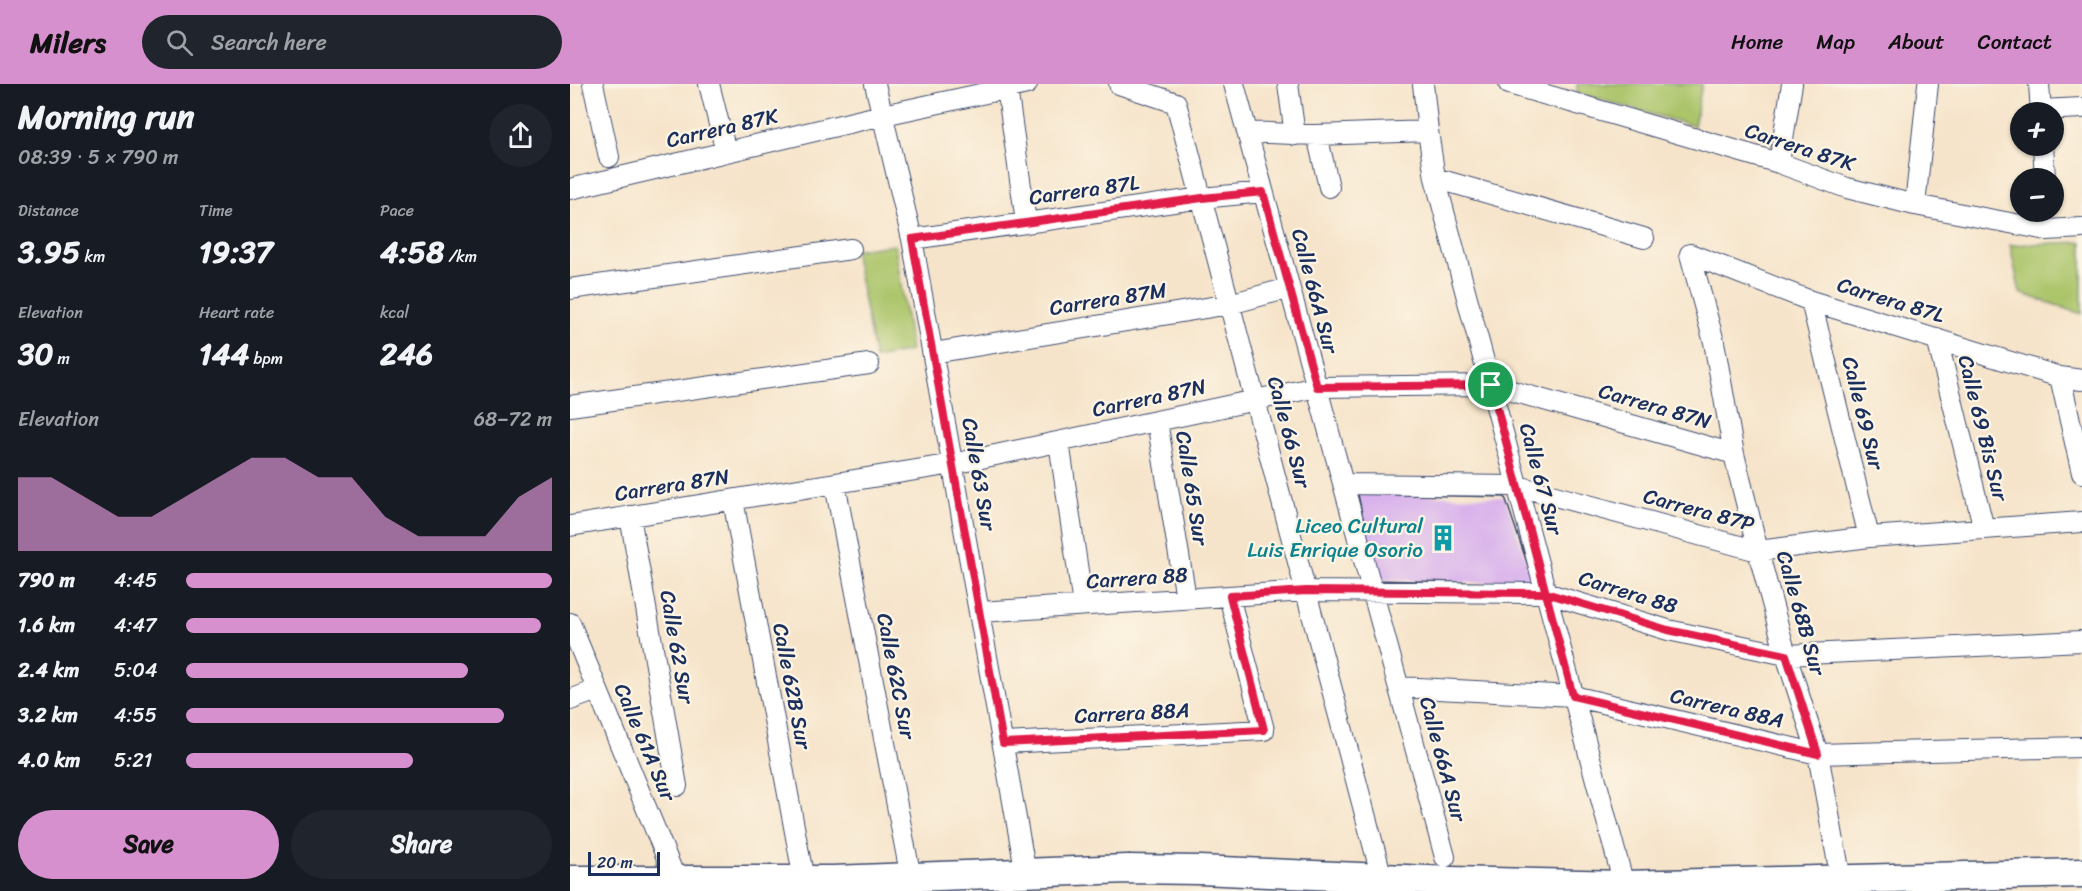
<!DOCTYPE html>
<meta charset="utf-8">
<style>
:root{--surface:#171b24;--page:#20242c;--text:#f1f3f6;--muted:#9ea1a6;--accent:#d690ce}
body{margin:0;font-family:Sriracha,sans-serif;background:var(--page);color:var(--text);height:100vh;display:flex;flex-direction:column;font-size:22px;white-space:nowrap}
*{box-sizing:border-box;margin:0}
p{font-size:20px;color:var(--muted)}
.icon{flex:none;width:33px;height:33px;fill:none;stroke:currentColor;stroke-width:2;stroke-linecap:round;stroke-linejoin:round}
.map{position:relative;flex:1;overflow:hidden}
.drawer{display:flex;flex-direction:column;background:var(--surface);width:570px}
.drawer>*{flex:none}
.tools{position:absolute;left:1440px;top:18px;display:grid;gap:12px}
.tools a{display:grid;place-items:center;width:54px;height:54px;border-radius:50%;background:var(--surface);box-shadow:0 2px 4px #0004;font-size:30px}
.scale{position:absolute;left:18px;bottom:15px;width:72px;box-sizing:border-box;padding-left:6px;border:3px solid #1b2f5e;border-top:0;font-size:16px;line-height:21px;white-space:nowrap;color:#1b2f5e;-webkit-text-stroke:4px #fcf5e5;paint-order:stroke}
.pin{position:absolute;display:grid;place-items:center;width:51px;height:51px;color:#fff;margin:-26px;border:3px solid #fff;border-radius:50%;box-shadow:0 2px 6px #0007}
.round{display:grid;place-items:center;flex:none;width:63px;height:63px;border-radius:32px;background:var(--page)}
.overview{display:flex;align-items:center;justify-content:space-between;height:102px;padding:0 18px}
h1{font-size:33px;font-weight:700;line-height:45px}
.metrics{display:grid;grid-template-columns:repeat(3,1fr);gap:9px;height:102px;padding:6px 18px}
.metrics div{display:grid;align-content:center}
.metrics b{font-size:30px;font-weight:700}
.metrics small{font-size:16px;font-weight:400}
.metrics p{font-size:16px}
.chart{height:168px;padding:12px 18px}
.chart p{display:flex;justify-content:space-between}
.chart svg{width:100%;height:108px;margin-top:6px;fill:var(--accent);opacity:.7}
.primary-button{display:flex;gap:12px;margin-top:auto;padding:12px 18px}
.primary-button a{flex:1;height:69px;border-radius:36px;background:var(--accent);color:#111;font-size:24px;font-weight:700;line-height:69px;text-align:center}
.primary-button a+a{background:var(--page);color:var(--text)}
ul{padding:0 18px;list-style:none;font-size:20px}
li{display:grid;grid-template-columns:96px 72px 1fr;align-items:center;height:45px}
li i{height:15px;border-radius:8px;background:var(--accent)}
header{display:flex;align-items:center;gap:36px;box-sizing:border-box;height:84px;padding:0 30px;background:var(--accent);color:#111}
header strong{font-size:28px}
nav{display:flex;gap:33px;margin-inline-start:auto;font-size:21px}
.search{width:420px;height:54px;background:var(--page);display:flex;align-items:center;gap:15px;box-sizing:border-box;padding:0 21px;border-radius:33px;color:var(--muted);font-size:22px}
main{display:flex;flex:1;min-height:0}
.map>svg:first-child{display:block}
.green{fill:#acc56b;stroke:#647a64;stroke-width:1.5}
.building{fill:#d3a7ed}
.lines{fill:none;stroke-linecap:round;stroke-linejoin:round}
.street-casing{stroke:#3c4a6e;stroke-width:22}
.secondary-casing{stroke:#3c4a6e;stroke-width:31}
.street{stroke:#fff;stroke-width:20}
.secondary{stroke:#fff;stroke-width:28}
.route-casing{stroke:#fff;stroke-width:12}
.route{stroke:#e11d48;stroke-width:8}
.labels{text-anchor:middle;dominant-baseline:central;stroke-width:4.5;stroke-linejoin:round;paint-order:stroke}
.street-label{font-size:21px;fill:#1b2f5e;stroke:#fcf5e5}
.culture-label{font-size:21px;fill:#0d838f;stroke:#fcf5e5;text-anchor:end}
</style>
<header>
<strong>Milers</strong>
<div class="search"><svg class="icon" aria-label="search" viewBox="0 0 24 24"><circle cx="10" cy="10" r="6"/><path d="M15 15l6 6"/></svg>Search here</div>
<nav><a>Home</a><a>Map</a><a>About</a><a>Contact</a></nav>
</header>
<main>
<section class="drawer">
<div class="overview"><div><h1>Morning run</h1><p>08:39 · 5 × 790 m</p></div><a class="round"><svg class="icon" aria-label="share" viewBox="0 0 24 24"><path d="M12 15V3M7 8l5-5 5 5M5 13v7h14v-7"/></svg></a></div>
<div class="metrics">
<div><p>Distance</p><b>3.95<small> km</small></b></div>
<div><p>Time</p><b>19:37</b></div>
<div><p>Pace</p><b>4:58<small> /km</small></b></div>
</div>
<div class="metrics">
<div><p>Elevation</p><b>30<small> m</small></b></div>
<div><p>Heart rate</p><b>144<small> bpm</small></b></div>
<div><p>kcal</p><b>246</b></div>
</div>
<div class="chart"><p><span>Elevation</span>68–72 m</p>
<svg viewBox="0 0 160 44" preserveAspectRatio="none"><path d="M0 44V14L10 14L20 22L30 30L40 30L50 22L60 14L70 6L80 6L90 14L100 14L110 30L120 38L130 38L140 38L150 22L160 14V44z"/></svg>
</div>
<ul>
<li><b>790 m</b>4:45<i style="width:100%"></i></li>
<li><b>1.6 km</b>4:47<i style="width:97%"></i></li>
<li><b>2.4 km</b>5:04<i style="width:77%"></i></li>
<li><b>3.2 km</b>4:55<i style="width:87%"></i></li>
<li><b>4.0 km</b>5:21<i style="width:62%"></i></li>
</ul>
<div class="primary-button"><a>Save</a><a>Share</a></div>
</section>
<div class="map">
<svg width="1512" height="807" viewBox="0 0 1512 807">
<rect width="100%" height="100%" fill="#fcf5e5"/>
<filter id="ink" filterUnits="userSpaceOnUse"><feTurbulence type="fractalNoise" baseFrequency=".0167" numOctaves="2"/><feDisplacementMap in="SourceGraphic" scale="12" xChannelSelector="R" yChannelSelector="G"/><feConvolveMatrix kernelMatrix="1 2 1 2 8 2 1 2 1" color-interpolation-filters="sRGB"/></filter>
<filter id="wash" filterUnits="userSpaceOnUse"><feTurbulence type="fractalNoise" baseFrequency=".008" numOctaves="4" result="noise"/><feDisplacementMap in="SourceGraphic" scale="24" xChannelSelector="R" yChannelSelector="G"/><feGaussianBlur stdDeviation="1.35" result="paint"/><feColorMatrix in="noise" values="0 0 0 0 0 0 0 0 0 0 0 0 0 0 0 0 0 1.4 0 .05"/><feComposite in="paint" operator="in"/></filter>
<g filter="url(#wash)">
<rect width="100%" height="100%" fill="#f6e4ca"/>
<path class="green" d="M1007 0H1132L1124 42 1007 9Z
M1512 158V230L1450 209 1440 161Z
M325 161 341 267 305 274 284 166Z"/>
<g id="blocks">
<path class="building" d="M788 410 935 413 964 500 806 496Z"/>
</g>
</g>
<g filter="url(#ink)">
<use href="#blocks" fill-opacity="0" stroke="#3c4a6e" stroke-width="1.5"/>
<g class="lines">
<g class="street-casing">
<path id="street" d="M23 0 39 73
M139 0 156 68
M305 0 342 155 456 790
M549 0 606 19 812 794
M664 0 875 773
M718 0 725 51
M853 0 858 47 865 94 1054 801
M939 0 1209 79 1277 104 1345 121 1477 146 1512 144
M1469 0 1471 28
M437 4 456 138
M1471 26 1512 24
M677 48 747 51 858 47
M747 51 759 103
M1473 62 1475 94
M1209 79 1222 0
M865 94 1074 154
M0 105 304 33 457 0
M1345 121 1358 0
M342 155 632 114 693 108
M1120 170 1144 258 1164 370 1188 467 1216 571 1248 670 1271 796
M1120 170 1241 217 1490 293 1512 296
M0 205 281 165
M1241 217 1299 453
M1367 255 1414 445
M363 269 660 220 719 204
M1490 293 1512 389
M0 322 299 280
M587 337 616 514
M489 358 513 521
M265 400 341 794
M773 400 948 402 1188 467 1299 453 1512 438
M163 416 234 796
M60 432 107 702
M0 442 383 380 747 303 921 301 1164 370
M410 528 736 507 976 509 1098 546 1216 571 1512 557
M0 539 106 796
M829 603 1003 612 1248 670 1512 663
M0 616 27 606
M433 659 694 646 659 512"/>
</g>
<g class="secondary-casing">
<path id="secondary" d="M0 796H263L557 785 630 786 881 797 1054 801 1512 789"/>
</g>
<use href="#street" class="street"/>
<use href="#secondary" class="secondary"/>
</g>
</g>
<g class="lines" filter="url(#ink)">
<g class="route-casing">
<path id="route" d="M921 301 747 303 693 108 632 114 342 155 433 659 694 646 660 512 736 507 976 509 1098 546 1216 571 1248 670 1003 612 921 301"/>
</g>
<use href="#route" class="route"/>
</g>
<defs>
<g id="building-bare" transform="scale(2.07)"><path d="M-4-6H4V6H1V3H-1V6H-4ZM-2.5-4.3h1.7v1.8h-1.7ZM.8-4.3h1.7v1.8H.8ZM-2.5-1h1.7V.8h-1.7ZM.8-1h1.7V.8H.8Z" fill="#0f9aa8" stroke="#fcf5e5" stroke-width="2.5" paint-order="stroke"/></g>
</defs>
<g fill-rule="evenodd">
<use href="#building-bare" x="873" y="454"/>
</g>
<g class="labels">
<g class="street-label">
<text transform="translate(152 44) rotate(-13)">Carrera 87K</text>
<text transform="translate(1230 63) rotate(18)">Carrera 87K</text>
<text transform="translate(514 106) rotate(-8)">Carrera 87L</text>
<text transform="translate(745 207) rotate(75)">Calle 66A Sur</text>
<text transform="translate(538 215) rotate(-9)">Carrera 87M</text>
<text transform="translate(1321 216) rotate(17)">Carrera 87L</text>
<text transform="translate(579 314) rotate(-12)">Carrera 87N</text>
<text transform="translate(1085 322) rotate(16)">Carrera 87N</text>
<text transform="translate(1293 329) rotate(76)">Calle 69 Sur</text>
<text transform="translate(1413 344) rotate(76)">Calle 69 Bis Sur</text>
<text transform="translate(719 348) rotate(75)">Calle 66 Sur</text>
<text transform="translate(409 390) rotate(80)">Calle 63 Sur</text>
<text transform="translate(971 395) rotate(75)">Calle 67 Sur</text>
<text transform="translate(102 401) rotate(-9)">Carrera 87N</text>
<text transform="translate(622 404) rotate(81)">Calle 65 Sur</text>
<text transform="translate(1129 426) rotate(15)">Carrera 87P</text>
<text transform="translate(567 494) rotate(-4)">Carrera 88</text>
<text transform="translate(1058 508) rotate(17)">Carrera 88</text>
<text transform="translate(1231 529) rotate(74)">Calle 68B Sur</text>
<text transform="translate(107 563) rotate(80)">Calle 62 Sur</text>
<text transform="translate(326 592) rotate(79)">Calle 62C Sur</text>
<text transform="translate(222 602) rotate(79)">Calle 62B Sur</text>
<text transform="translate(1157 624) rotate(13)">Carrera 88A</text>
<text transform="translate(562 629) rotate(-3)">Carrera 88A</text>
<text transform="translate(75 658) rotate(67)">Calle 61A Sur</text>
<text transform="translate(873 675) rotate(75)">Calle 66A Sur</text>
</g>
<g class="culture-label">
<text x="853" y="442">Liceo Cultural<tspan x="853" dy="24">Luis Enrique Osorio</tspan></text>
</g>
</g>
</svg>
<div class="tools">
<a>+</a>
<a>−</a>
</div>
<div class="scale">20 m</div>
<div class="pin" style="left:921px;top:301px;background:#1e9e55"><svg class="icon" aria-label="arrive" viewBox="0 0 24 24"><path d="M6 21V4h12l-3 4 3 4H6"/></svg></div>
</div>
</main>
